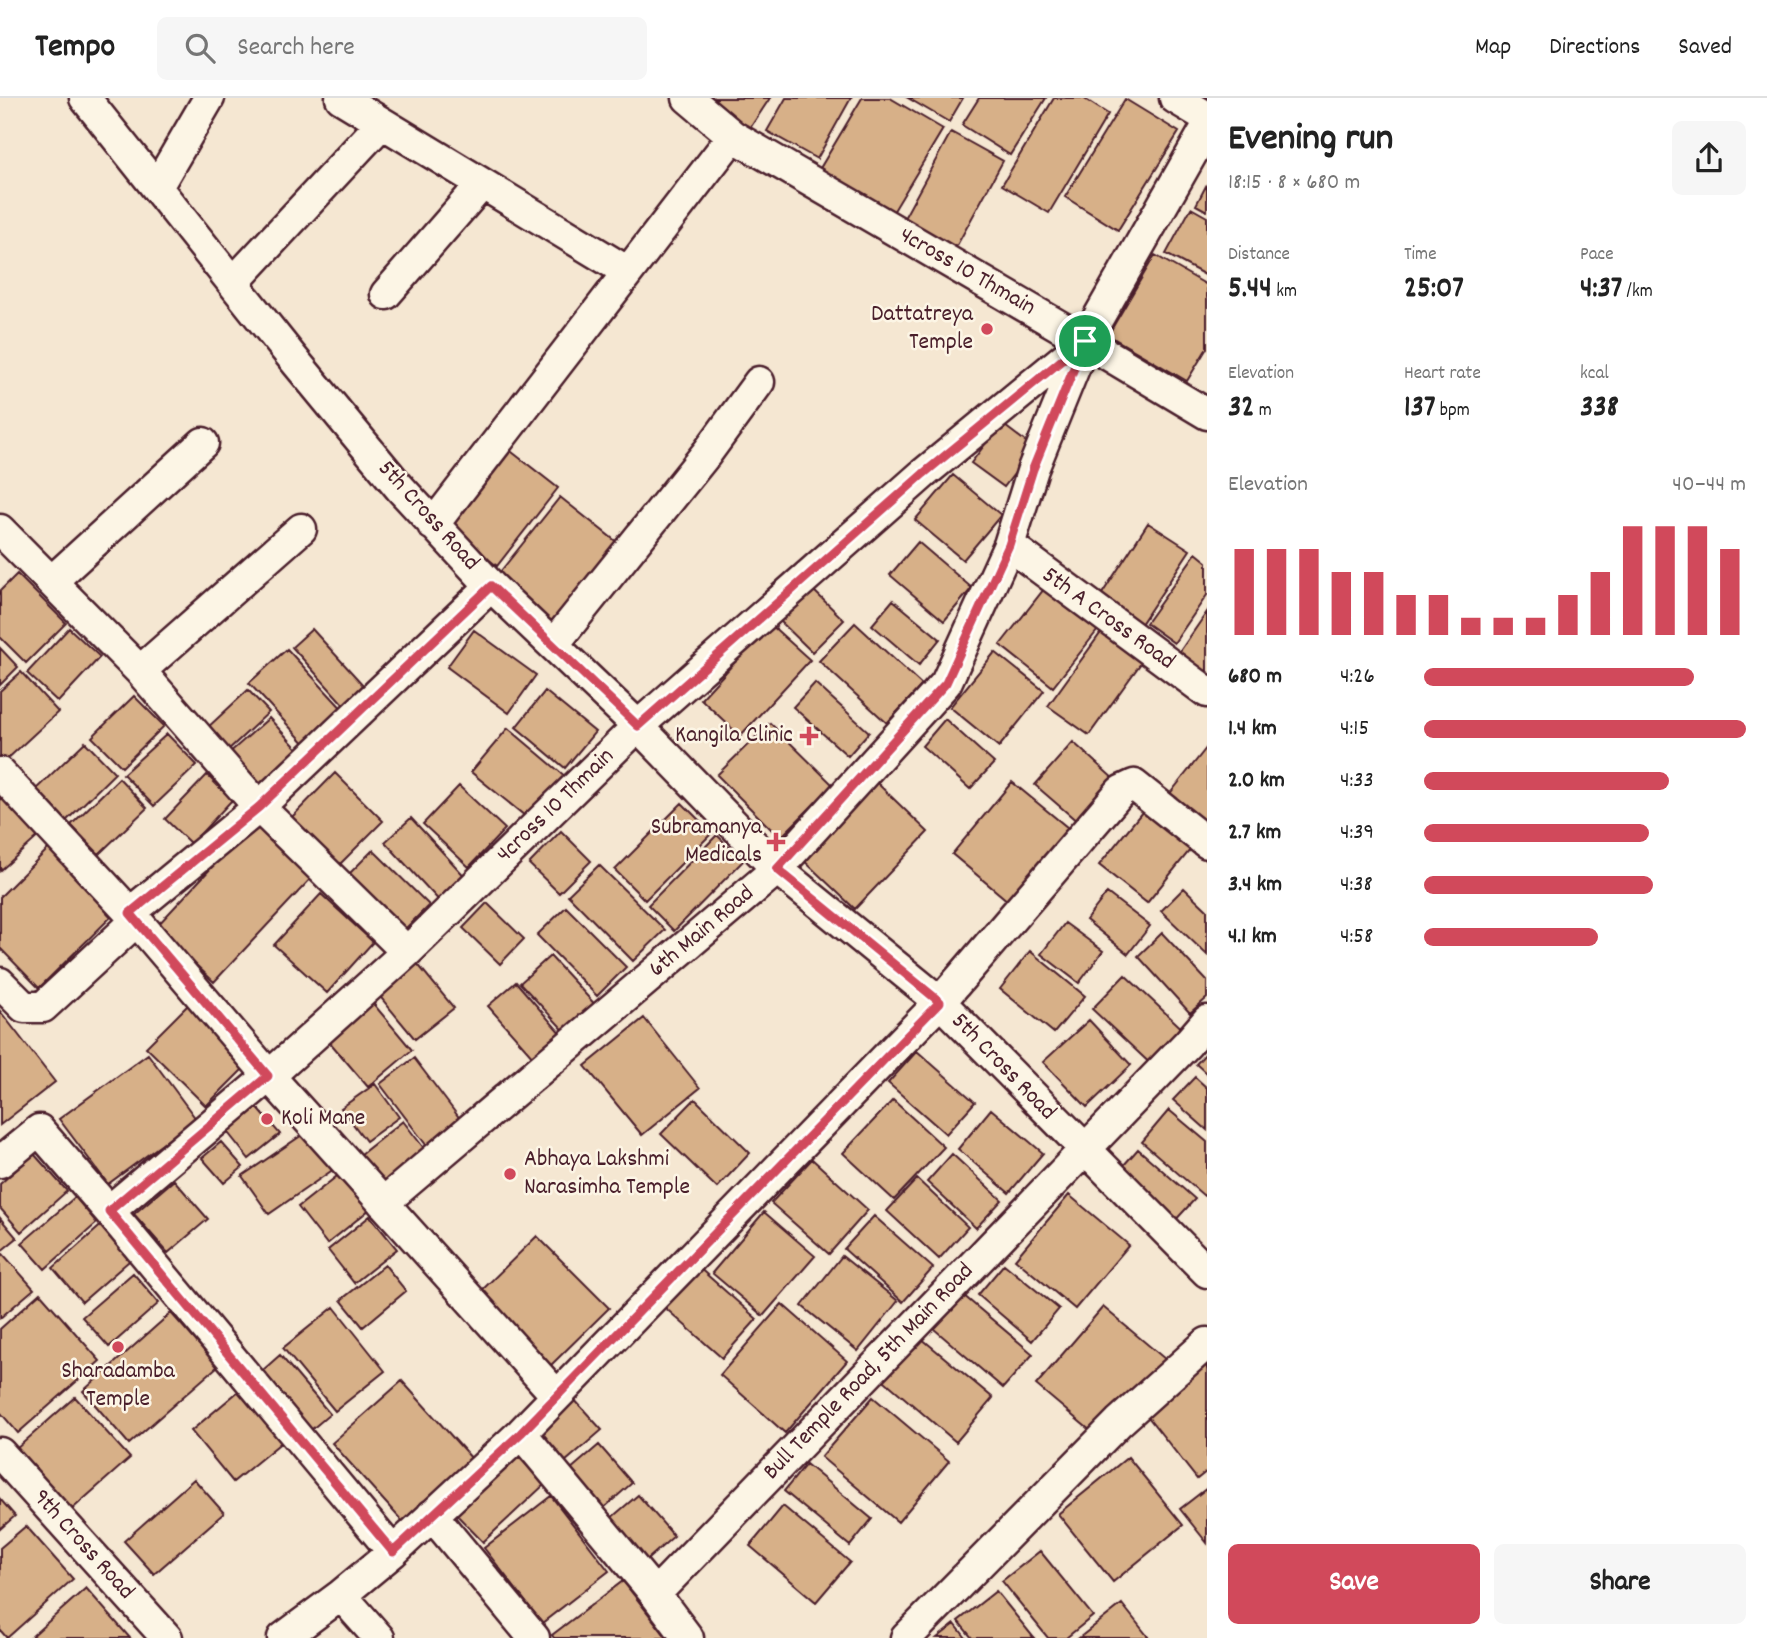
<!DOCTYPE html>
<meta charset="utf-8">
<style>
:root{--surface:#fff;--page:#f6f6f6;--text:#222;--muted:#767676;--line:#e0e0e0;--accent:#d1495b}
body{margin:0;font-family:Dekko,sans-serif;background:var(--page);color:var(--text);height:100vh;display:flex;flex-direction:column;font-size:26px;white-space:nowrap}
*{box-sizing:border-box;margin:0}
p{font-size:23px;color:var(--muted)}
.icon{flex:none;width:38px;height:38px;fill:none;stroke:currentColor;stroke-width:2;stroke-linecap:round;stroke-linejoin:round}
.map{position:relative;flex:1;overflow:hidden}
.panel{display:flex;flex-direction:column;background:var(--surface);width:560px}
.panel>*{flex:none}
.pin{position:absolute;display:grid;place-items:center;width:60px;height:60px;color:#fff;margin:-30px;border:4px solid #fff;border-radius:50%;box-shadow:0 2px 7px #0007}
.round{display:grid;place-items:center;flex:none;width:74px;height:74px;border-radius:10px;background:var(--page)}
.summary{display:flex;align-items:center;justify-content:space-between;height:119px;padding:0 21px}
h1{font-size:38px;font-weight:800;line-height:52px}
.metrics{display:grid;grid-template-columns:repeat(3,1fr);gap:10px;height:119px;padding:7px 21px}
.metrics div{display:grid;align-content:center}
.metrics b{font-size:30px;font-weight:800}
.metrics small{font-size:19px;font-weight:400}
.metrics p{font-size:19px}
.chart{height:196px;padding:14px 21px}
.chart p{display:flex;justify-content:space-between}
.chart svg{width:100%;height:126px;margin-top:7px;stroke:var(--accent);stroke-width:6}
.button{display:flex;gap:14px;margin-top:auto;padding:14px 21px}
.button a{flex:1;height:80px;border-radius:10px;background:var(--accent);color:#fff;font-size:28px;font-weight:800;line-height:80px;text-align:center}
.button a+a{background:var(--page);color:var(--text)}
ul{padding:0 21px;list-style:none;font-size:23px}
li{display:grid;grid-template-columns:112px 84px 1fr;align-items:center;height:52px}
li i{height:18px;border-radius:9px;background:var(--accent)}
header{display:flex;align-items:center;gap:42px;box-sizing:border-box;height:98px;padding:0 35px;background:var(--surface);border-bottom:2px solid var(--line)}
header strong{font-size:33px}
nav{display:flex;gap:38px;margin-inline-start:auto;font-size:24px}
.search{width:490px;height:63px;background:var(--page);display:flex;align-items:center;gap:18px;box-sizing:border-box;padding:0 24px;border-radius:10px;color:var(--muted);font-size:26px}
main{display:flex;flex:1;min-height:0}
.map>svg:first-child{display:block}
.building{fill:#d7b088;stroke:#4a1f2b;stroke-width:2}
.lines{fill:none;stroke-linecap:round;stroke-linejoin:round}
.street-casing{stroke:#4a1f2b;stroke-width:35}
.street{stroke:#fcf5e5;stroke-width:30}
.route-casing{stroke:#fff;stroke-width:14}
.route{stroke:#d1495b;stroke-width:9}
.poi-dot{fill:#d1495b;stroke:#fcf5e5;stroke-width:2.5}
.labels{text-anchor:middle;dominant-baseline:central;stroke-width:5;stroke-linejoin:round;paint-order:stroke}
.street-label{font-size:24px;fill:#4a1f2b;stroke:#fcf5e5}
.poi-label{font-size:24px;fill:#4a1f2b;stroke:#fcf5e5;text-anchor:end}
</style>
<header>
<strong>Tempo</strong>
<div class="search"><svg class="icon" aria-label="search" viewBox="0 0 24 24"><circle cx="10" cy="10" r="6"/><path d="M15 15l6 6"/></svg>Search here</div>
<nav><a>Map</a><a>Directions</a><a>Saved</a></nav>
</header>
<main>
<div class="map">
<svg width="1207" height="1540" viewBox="0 0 1207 1540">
<rect width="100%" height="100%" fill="#f5e7d2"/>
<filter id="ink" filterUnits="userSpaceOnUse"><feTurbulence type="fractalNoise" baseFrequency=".0143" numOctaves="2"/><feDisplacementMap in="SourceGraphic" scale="14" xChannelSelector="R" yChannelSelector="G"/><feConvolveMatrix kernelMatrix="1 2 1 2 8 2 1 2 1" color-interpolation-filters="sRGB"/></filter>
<g filter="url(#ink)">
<path class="building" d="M705 0H770L750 30Z
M786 0H851L817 61 767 33Z
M862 0H890L943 31 892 116 819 72Z
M908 0H963L949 24Z
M979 0H1046L1010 57 962 27Z
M1054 0H1083L1108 16 1049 115 1002 87Z
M1125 1 1179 34 1118 132 1065 99Z
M951 34 1003 63 955 151 903 122Z
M1207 86V113L1196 107Z
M1191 110 1207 119V178L1166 156Z
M1155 157 1207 187V250L1187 283 1108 237Z
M1001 325 1034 350 1004 389 971 365Z
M503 347 558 390 497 468 442 424Z
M953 377 1001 417 963 462 915 422Z
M560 399 618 445 554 525 496 479Z
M1148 425 1190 452 1139 529 1098 502Z
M918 444 972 490 944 523 890 477Z
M1196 455 1207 464V497L1174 545 1146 525Z
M17 476 66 525 26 565 0 539V493Z
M1048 486 1101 528 1053 589 1000 547Z
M810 489 844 522 812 554 778 521Z
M893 502 940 541 919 567 872 527Z
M1207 514V581L1176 559Z
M855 525 922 587 887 625 819 563Z
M770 526 810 562 740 638 701 601Z
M1105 529 1146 558 1089 637 1048 608Z
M69 530 100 559 58 604 27 575Z
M312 531 364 588 344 607 292 549Z
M474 532 536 577 509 615 447 569Z
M0 550 18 569 0 587Z
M287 551 346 615 308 649 249 585Z
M995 554 1044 593 999 649 950 609Z
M21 574 58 614 3 665 0 661V593Z
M815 585 869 634 848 658 793 609Z
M248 592 269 614 227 653 206 631Z
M545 593 595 634 565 670 516 629Z
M134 598 164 628 122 669 92 639Z
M269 620 305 659 264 696 228 656Z
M945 621 994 665 970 691 922 648Z
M770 625 833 687 780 740 717 677Z
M508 630 566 679 530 722 471 674Z
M167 636 197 667 154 708 123 676Z
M85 644 115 675 64 725 33 694Z
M1073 644 1115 682 1078 724 1035 687Z
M1207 649V738L1164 703Z
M335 675 383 723 335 771 288 723Z
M207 677 232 702 191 746 165 721Z
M119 680 147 710 99 756 71 727Z
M874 682 928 734 855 811 800 759Z
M1012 684 1068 730 1008 803 952 756Z
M459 688 505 731 469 769 423 726Z
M0 689 41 736 0 773Z
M1151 703 1199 741 1147 805 1099 767Z
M682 705 712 735 645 802 615 772Z
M411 720 470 784 444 808 385 744Z
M257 721 316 775 214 884 156 829Z
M561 733 591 763 559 795 529 766Z
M717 737 743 763 674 833 648 807Z
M55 744 120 810 39 890 0 850V799Z
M373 752 429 807 402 834 346 779Z
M599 767 665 832 633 863 568 797Z
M1184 790 1207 812V857L1161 813Z
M1107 795 1150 828 1128 856 1086 822Z
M321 796 373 844 327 895 274 847Z
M487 805 524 841 500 866 463 830Z
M566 809 626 869 597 898 537 837Z
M1065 825 1103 853 1079 885 1041 856Z
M1162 835 1207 883V900L1190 915 1138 858Z
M1030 853 1085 898 1054 935 1000 891Z
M550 858 601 913 571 940 520 885Z
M416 864 454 910 415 941 377 895Z
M1125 877 1189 937 1156 971 1092 911Z
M516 884 568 944 541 968 488 908Z
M371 903 412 952 368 989 327 941Z
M189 906 249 965 206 1008 146 949Z
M0 913 55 984 0 1027Z
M644 920 700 990 642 1037 585 968Z
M1089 922 1131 967 1087 1009 1043 964Z
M917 953 975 1004 946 1036 888 985Z
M1207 954V976L1196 966Z
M148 956 196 1021 108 1086 59 1021Z
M414 960 467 1030 433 1056 380 986Z
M1195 979 1207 990V1032L1173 1002Z
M375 986 399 1019 366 1043 341 1010Z
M695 1001 750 1055 717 1090 661 1036Z
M893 1002 944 1049 894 1102 843 1055Z
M255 1007 280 1036 249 1061 225 1031Z
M991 1011 1043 1055 1009 1095 958 1051Z
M1169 1012 1207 1044V1095L1204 1098 1142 1044Z
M403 1023 430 1058 389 1091 360 1057Z
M308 1033 334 1071 269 1116 242 1078Z
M221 1044 243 1069 224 1085 202 1060Z
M1138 1051 1195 1101 1172 1126 1116 1076Z
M34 1056 67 1093 21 1134 0 1110V1086Z
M952 1056 1002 1102 976 1130 927 1084Z
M812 1061 868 1112 829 1156 771 1105Z
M341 1075 370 1111 327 1146 298 1109Z
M917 1081 968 1129 939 1161 887 1113Z
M174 1082 208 1121 168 1155 134 1116Z
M1069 1097 1129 1147 1075 1211 1015 1161Z
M75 1099 97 1125 45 1171 22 1145Z
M764 1114 815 1158 763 1218 712 1175Z
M370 1118 397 1151 354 1185 328 1152Z
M874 1118 933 1170 903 1204 844 1151Z
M0 1120 17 1140 0 1154Z
M106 1123 136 1157 82 1204 53 1170Z
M537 1138 609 1210 546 1272 475 1199Z
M3 1156 34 1191 0 1220V1158Z
M842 1158 898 1203 858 1253 802 1208Z
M1004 1166 1059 1211 1032 1243 978 1197Z
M385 1167 406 1193 363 1229 341 1202Z
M697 1168 757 1221 722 1260 663 1208Z
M133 1175 159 1205 109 1249 82 1219Z
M40 1195 100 1263 18 1335 0 1314V1231Z
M963 1197 1033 1256 1003 1290 934 1231Z
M782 1206 847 1263 785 1335 720 1277Z
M334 1209 385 1273 335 1313 283 1250Z
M1103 1209 1165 1261 1098 1339 1036 1287Z
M171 1215 218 1268 129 1346 83 1293Z
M915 1235 993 1300 956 1344 879 1278Z
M280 1257 330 1316 305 1337 255 1279Z
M1207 1258V1373L1197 1381 1141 1310Z
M402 1283 473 1362 403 1424 332 1345Z
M246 1287 289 1338 233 1384 191 1333Z
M75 1299 130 1360 61 1421 7 1359Z
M572 1299 602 1332 558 1370 528 1336Z
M873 1299 949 1363 898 1424 821 1359Z
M599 1347 632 1385 597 1416 563 1378Z
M513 1353 545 1386 483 1444 451 1411Z
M1128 1359 1183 1427 1113 1484 1058 1416Z
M806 1366 872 1421 850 1448 784 1393Z
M194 1381 224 1415 154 1476 124 1443Z
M1207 1390V1445L1180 1411Z
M638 1397 674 1438 641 1467 604 1426Z
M551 1398 609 1473 542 1525 484 1450Z
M0 1401 15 1418 0 1431Z
M783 1408 850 1464 816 1504 750 1448Z
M26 1428 73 1481 7 1540 0 1532V1450Z
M1040 1453 1093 1518 1066 1540H1048L1002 1483Z
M623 1483 667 1540H554L552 1537Z
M86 1490 130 1540H30Z
M996 1493 1034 1540H972L958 1523Z
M1122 1506 1149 1540H1079Z
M955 1526 966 1540H937Z"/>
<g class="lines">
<g class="street-casing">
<path id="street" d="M85 0 291 258 400 390 491 488 638 628 777 771 940 904 1207 1174
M341 0 628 174
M688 0 733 38
M1175 0 1207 19
M157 89 209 0
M233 185 382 25
M386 196 482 86
M1085 243 1207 316
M0 432 140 573 259 709 407 854
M1009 447 1207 594
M52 483 203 345
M553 547 707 355 759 284
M140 573 301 431
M0 675 130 815 269 978 557 1298
M130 815 259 709 491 488
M0 885 24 909H43L136 823
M0 1064 39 1032 109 1113 269 978 407 854 638 628 923 376 1085 243 733 38 433 427
M383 1105 777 771 946 585 1009 447 1033 371 1085 243 1207 29
M109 1113 393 1454
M521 1335 655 1496 688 1540
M0 1355 167 1540
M432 1417 534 1540
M655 1496 1188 945 1207 923
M341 1497 379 1540
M283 1540 341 1497 393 1454 521 1335 940 904 1121 693 1134 687 1207 745
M906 1540 1119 1324 1207 1245"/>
</g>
<use href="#street" class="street"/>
</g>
</g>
<g class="lines" filter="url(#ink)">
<g class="route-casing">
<path id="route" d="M1085 243 1033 371 1009 447 946 585 777 771 940 904 521 1335 393 1454 109 1113 268 978 130 815 259 709 491 488 638 628 923 376Z"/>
</g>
<use href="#route" class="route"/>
</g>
<g class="poi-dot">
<circle cx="987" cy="231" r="7"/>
<path d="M805.5 627.5h7v7h7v7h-7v7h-7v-7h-7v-7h7z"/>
<path d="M772.5 733.5h7v7h7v7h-7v7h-7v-7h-7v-7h7z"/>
<circle cx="267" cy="1021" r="7"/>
<circle cx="510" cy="1076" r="7"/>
<circle cx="118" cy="1249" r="7"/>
</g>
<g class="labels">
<g class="street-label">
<text transform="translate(967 174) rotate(30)">4cross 10 Thmain</text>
<text transform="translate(428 418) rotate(48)">5th Cross Road</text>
<text transform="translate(1108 521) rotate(36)">5th A Cross Road</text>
<text transform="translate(556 708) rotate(-44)">4cross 10 Thmain</text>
<text transform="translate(702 834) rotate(-40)">6th Main Road</text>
<text transform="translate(1003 969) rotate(46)">5th Cross Road</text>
<text transform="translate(869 1274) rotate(-46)">Bull Temple Road, 5th Main Road</text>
<text transform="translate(83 1447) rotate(48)">9th Cross Road</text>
</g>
<g class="poi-label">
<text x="973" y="217">Dattatreya<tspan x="973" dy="28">Temple</tspan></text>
<text x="793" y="638">Kangila Clinic</text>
<text x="762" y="730">Subramanya<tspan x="762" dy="28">Medicals</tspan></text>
<text x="281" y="1021" text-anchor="start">Koli Mane</text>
<text x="524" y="1062" text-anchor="start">Abhaya Lakshmi<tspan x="524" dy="28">Narasimha Temple</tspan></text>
<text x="118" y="1274" text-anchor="middle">Sharadamba<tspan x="118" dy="28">Temple</tspan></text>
</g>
</g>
</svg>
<div class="pin" style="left:1085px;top:243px;background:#1e9e55"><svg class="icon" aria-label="arrive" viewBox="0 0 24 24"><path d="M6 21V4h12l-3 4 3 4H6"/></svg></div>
</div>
<section class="panel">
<div class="summary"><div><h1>Evening run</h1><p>18:15 · 8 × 680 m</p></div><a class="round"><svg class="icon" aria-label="share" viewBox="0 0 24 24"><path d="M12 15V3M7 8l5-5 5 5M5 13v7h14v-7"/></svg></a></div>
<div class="metrics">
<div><p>Distance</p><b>5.44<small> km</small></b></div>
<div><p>Time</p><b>25:07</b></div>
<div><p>Pace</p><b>4:37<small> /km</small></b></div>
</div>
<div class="metrics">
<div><p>Elevation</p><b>32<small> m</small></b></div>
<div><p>Heart rate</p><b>137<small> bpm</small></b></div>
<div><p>kcal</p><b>338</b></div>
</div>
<div class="chart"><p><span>Elevation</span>40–44 m</p>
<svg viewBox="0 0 160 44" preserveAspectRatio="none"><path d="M5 44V14M15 44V14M25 44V14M35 44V22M45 44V22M55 44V30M65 44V30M75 44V38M85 44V38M95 44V38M105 44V30M115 44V22M125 44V6M135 44V6M145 44V6M155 44V14"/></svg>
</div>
<ul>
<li><b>680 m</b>4:26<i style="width:84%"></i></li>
<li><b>1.4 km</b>4:15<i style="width:100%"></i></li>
<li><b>2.0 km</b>4:33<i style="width:76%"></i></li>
<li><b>2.7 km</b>4:39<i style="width:70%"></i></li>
<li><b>3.4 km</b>4:38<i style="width:71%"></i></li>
<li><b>4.1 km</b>4:58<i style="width:54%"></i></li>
</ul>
<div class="button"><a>Save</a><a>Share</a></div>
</section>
</main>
